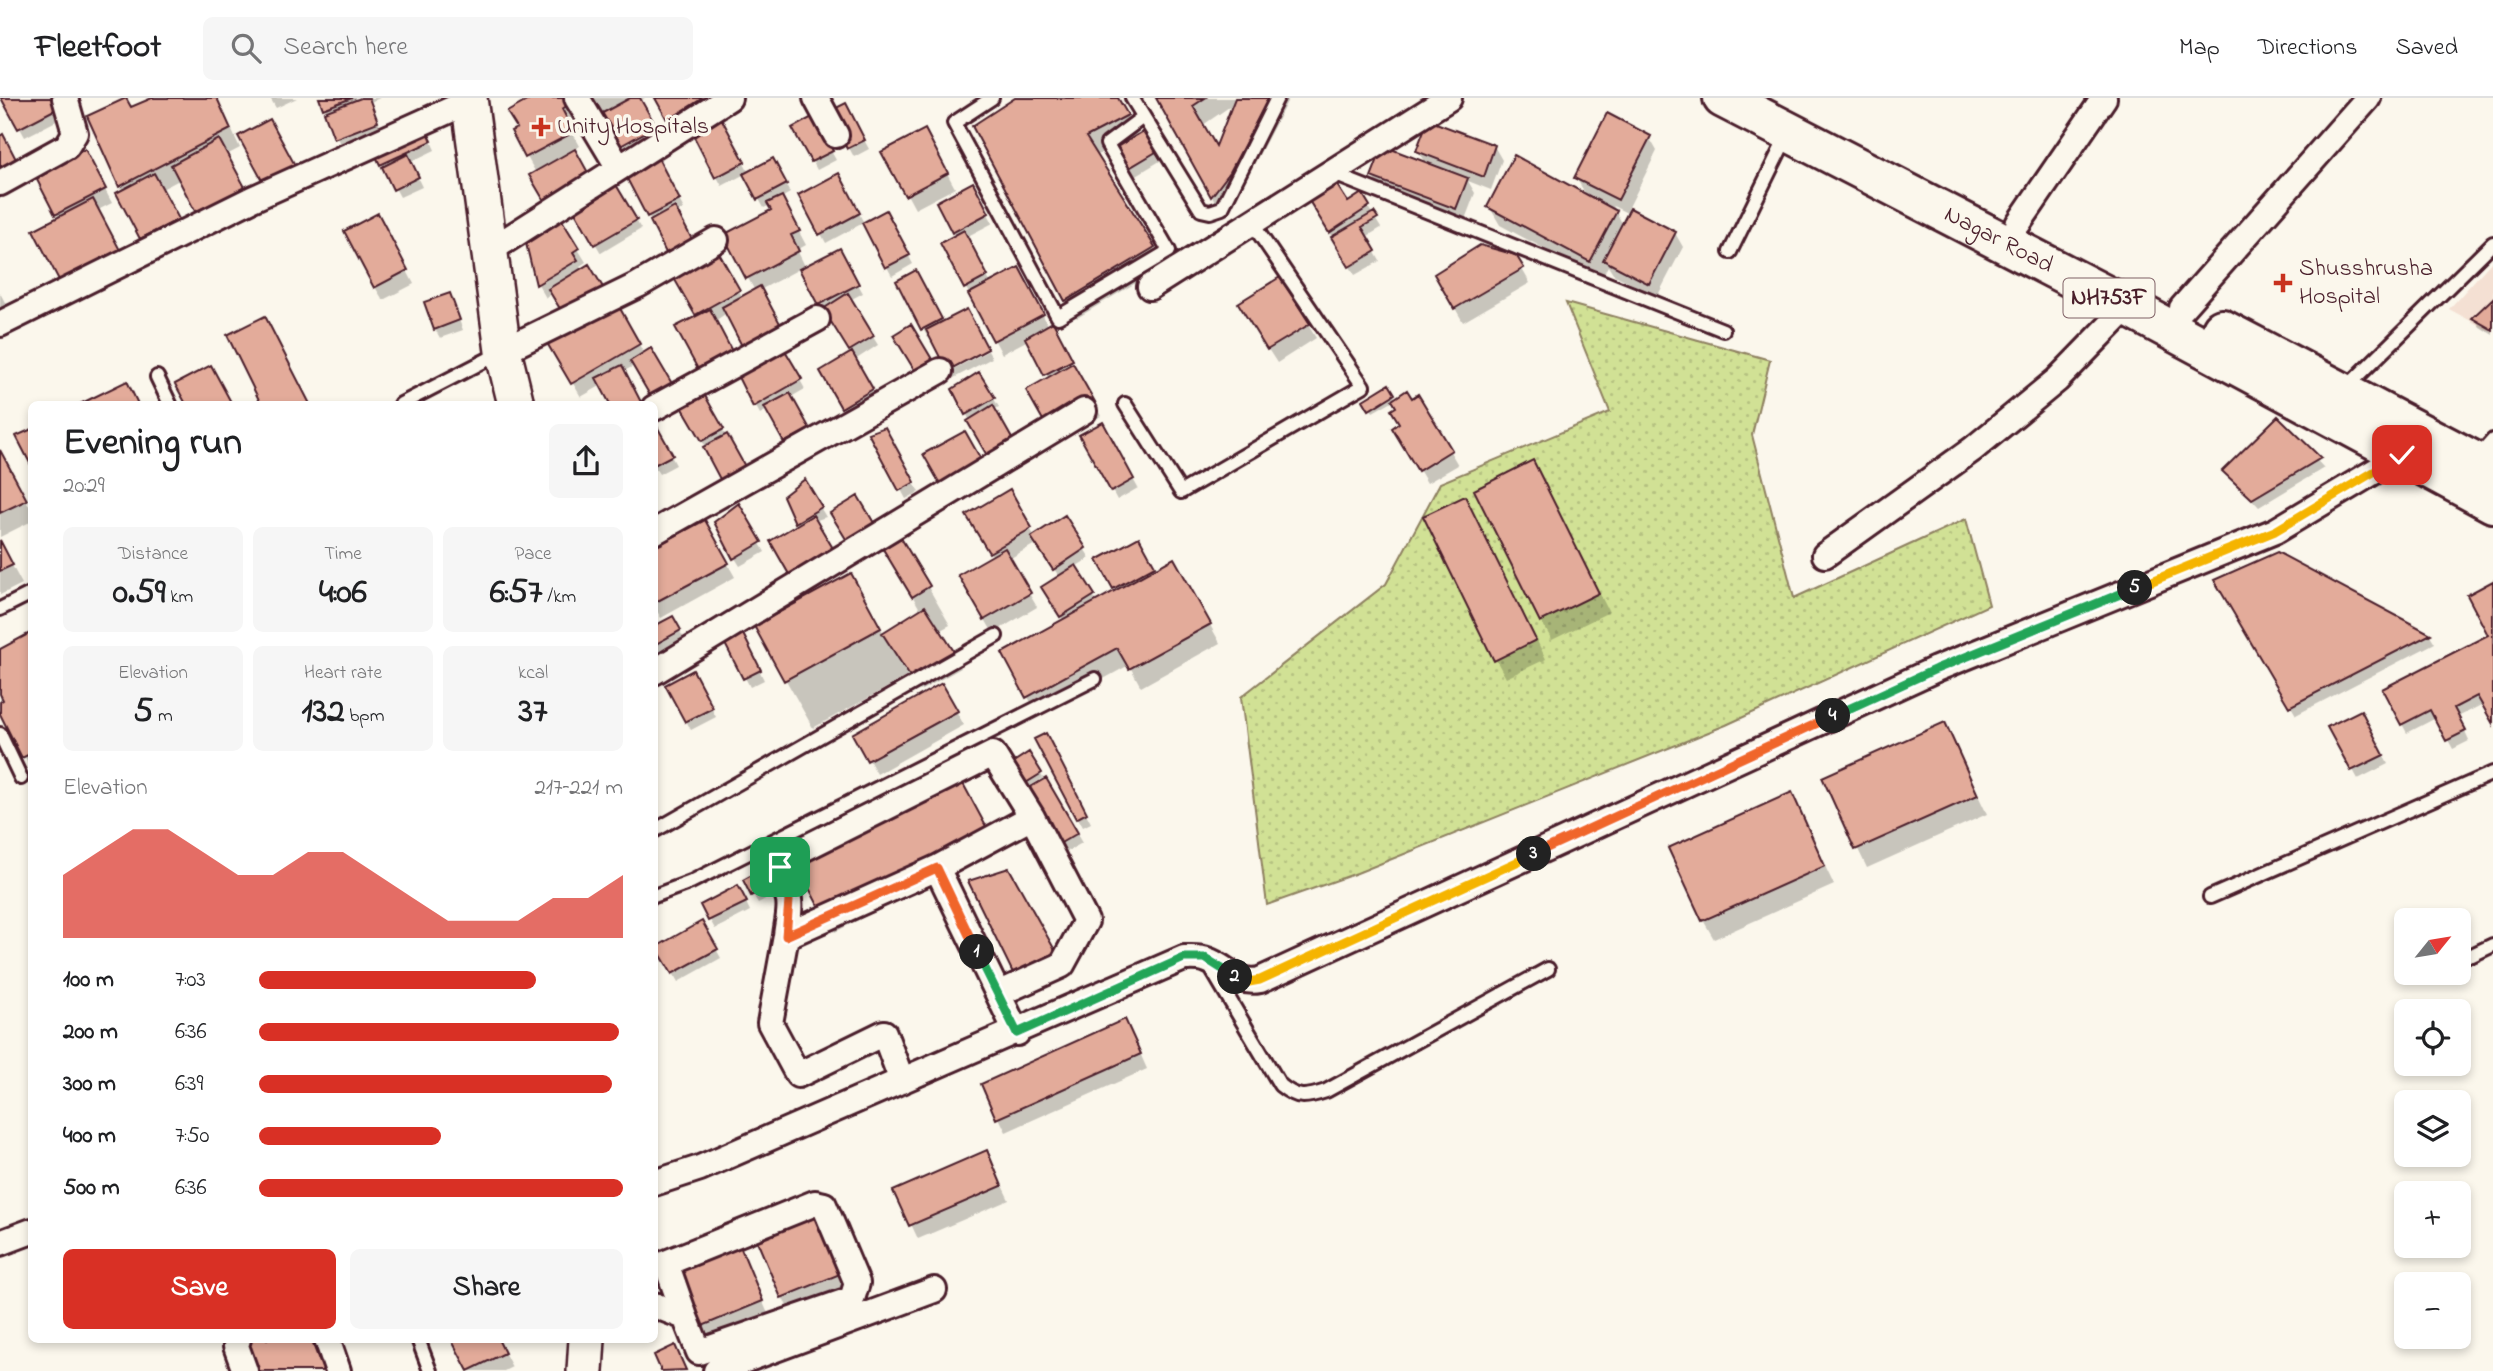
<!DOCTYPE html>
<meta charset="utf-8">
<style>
:root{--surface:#fff;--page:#f6f6f6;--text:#202124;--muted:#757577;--line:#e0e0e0;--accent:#d93025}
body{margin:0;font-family:"Indie Flower",sans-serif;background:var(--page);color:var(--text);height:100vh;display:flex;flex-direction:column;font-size:26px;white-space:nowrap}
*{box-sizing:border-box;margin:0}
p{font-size:23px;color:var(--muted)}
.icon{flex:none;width:38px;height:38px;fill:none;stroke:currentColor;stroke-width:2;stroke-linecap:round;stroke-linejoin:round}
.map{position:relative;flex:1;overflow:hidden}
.side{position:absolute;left:28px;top:303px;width:630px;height:942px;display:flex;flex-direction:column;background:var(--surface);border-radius:10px;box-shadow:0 4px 10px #0003}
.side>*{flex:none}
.needle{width:46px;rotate:60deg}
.buttons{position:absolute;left:2394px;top:810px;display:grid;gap:14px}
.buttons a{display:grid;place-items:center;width:77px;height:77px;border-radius:10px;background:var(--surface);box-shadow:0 4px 10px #0003;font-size:35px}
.pin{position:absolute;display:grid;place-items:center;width:60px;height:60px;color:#fff;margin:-30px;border-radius:14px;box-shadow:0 4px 10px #0006}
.km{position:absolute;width:35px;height:35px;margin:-18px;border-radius:50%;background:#222;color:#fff;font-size:19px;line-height:35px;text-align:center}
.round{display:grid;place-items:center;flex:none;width:74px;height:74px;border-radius:10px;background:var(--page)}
.head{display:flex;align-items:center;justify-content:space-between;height:119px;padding:0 35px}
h1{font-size:38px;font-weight:800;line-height:52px}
.figures{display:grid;grid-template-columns:repeat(3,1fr);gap:10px;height:119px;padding:7px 35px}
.figures div{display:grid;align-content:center;border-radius:10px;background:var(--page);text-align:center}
.figures b{font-size:35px;font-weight:800}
.figures small{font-size:19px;font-weight:400}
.figures p{font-size:19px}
.chart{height:196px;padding:14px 35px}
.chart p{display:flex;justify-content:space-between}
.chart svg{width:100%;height:126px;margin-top:7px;fill:var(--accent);opacity:.7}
.primary-button{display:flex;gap:14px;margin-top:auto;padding:14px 35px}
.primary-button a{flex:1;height:80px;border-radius:10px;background:var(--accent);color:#fff;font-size:28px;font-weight:800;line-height:80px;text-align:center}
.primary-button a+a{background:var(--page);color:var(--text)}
ul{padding:0 35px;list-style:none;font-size:23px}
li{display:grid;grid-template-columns:112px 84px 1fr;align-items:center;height:52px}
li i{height:18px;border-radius:9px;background:var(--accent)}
header{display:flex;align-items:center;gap:42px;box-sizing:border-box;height:98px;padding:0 35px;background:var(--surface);border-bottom:2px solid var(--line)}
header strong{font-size:33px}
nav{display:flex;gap:38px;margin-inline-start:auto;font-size:24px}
.search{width:490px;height:63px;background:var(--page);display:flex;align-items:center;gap:18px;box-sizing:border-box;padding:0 24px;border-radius:10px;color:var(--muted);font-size:26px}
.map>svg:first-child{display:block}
.built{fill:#f4e0d3}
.grass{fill:url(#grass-dots);stroke:#8e8060;stroke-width:2}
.shadow{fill:#0003;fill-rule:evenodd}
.building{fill:#e3ab9a;stroke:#4a1f2b;stroke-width:2}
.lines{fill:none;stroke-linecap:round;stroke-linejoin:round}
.lane-casing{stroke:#4a1f2b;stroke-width:18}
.street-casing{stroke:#4a1f2b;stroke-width:30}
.secondary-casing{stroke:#4a1f2b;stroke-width:40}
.highway-casing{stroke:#4a1f2b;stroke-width:44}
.lane{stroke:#fbf7ec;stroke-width:12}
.street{stroke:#fbf7ec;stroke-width:24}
.secondary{stroke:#fbf7ec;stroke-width:35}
.highway{stroke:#fbf7ec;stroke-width:38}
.split-1-casing{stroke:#fff;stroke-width:14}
.split-2-casing{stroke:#fff;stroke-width:14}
.split-3-casing{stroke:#fff;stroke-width:14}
.split-4-casing{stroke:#fff;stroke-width:14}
.split-5-casing{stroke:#fff;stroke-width:14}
.split-6-casing{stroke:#fff;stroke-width:14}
.split-1{stroke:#f0652b;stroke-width:9}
.split-2{stroke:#22a559;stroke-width:9}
.split-3{stroke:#f5b400;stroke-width:9}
.split-4{stroke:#f0652b;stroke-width:9}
.split-5{stroke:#22a559;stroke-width:9}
.split-6{stroke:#f5b400;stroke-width:9}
.poi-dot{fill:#c8321e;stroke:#fbf7ec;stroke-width:2.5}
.labels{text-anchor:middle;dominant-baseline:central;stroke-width:7;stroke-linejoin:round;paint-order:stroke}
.shield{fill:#fbf7ec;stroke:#7f6065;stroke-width:2}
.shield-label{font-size:23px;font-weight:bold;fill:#4a1f2b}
.poi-label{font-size:24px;fill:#4a1f2b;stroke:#fbf7ec;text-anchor:start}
.street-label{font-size:24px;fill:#4a1f2b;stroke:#fbf7ec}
</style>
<header>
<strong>Fleetfoot</strong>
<div class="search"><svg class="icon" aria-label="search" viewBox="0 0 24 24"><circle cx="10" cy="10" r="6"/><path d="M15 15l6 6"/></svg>Search here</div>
<nav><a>Map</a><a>Directions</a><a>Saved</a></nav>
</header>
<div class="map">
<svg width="2493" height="1273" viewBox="0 0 2493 1273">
<defs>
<pattern id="grass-dots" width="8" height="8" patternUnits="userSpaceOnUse" patternTransform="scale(1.75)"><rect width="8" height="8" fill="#d1e195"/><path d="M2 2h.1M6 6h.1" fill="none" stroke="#b5c181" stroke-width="1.8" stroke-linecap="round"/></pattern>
</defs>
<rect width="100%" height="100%" fill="#fbf7ec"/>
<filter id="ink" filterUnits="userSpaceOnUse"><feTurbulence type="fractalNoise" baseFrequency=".0143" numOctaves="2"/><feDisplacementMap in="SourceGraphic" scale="14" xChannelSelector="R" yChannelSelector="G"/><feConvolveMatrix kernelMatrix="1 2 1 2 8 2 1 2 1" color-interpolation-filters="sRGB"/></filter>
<g filter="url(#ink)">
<path class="built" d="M2493 162V235L2449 211Z"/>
<path class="grass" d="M1566 205 1770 262 1752 337 1794 500 1966 421 1989 507 1726 627 1357 775 1267 807 1241 599 1386 486 1440 385 1610 314Z"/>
<path class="shadow" d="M3 0H54L64 19 25 39Z
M156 0H217L240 50 162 91 185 136 150 154 118 95 123 93 120 88 131 11Z
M270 0H297L276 10Z
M321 0H380L370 4 382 33 341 49Z
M535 0H564L576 21 568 26 580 48 573 52 594 90 536 75 527 59Z
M589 0H645L640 3 659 38 621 59Z
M1018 0H1116L1138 38 1143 35 1160 63 1135 78 1119 50 1131 43 1130 40 1096 58 1164 168 1077 220 974 28Z
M1158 0H1289L1240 93 1222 116ZM1235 5 1216 52 1203 27Z
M845 7 869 51 854 59 830 15Z
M720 20 749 75 772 62 790 95 781 100 806 147 797 152 806 170 844 161 863 195 850 202 878 247 855 262 877 300 847 318 822 274 853 256 801 170 760 192 715 223 698 219 674 176 678 173 625 74 655 58 684 111 676 115 700 161 716 152 743 200 755 193 725 138 773 113 770 107 764 110 745 76 722 88 717 79Z
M813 21 836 62 817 72 795 30Z
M1649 39 1657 53 1628 111 1675 135 1683 149 1657 199 1613 176 1608 168 1601 181 1500 127 1489 108 1587 98 1576 80ZM1613 108 1629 116 1623 127Z
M430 41 435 52 410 64 422 89 400 99 382 66Z
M932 47 955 90 915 111 884 54Z
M1494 48 1502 62 1491 92 1468 83 1475 95 1464 124 1381 93 1373 79 1425 65 1418 53Z
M92 67 112 105 98 112 59 120 37 78Z
M839 77 864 125 885 114 913 166 892 178 863 125 826 145 800 97Z
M615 87 641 131 601 155 575 111Z
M972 87 993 125 966 139 991 186 1026 185 1049 229 1057 235 1101 318 1057 344 1049 281 1028 242 1002 256 942 146 956 138 938 105Z
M1361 98 1381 130 1366 139 1380 163 1355 177 1315 111 1348 106Z
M385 131 414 186 383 202 375 189Z
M526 138 578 151 586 164 580 168 582 172 546 200 538 186Z
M1515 159 1530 185 1463 224 1436 177Z
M916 174 943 225 928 240 898 184Z
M0 195 13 219 0 226Z
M449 197 463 232 440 240 435 231Z
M2493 203V237L2480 229 2475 221Z
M616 207 645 257 651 253 680 302 700 291 750 382 729 393 681 303 661 314 634 268 624 273 641 306H612L602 287 581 299 550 246Z
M1248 220 1308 227 1316 240 1277 265Z
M783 251 805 291 791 299 814 340 790 353 767 312 760 316 737 274Z
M988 253 992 260 954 280 950 273Z
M978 276 999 309 970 323 954 291Z
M1389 289 1396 301 1412 302 1418 299 1458 367 1427 385 1394 330 1401 326 1394 302 1373 314 1366 303Z
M2278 321 2324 370 2259 409 2225 373Z
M654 326 676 367 659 376 654 368Z
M1102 326 1138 390 1117 402 1082 337Z
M884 331 919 394 906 401 871 336Z
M0 354 32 413V423L0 439Z
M1543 383 1609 514 1552 542 1541 523Z
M805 384 826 419 799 428 785 398Z
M1009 394 1035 439 1064 419 1090 460 1075 469 1097 504 1116 494 1099 463 1138 441 1155 472 1174 462 1220 545 1141 589 1129 567 1038 617 1004 556 1064 523 1043 489 1060 480 1037 445 1009 461 1037 509 993 535 960 478 993 459 968 417Z
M738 408 765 454 740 468 735 460Z
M1475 418 1546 561 1506 580 1496 562Z
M704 424 735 479 661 520 654 508V451Z
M0 445 22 486 0 497Z
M886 452 928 489 950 527 939 533 961 570 920 593 910 577 813 630 756 529 851 477 884 536 921 513Z
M2277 456 2430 537 2435 545 2296 617 2217 482Z
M2493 485V625L2483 606 2458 619 2469 643 2453 651 2436 620 2407 635 2402 626 2491 538Z
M672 520 685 542 654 559V530Z
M30 538 32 562 30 558 27 560 32 569V672L0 612V553Z
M725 542 745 543 764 582 750 589Z
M692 574 716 619 691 632 667 587Z
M941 587 964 627 877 676 854 636Z
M2365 623 2388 666 2358 681 2330 630Z
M1944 626 1987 716 1867 770 1824 680Z
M1050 646 1091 725 1083 729 1078 720Z
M1029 657 1043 680 1028 689 1014 666Z
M1046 683 1082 745 1066 754 1030 692Z
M1791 697 1834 787 1714 841 1703 822Z
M997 751 835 834 824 816Z
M770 769 782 792 758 805 745 783Z
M1008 772 1062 868 1023 887 1015 874Z
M743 798 750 813 715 831 702 808Z
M702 826 721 860 678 884 659 850Z
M1132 937 1147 971 1006 1034 983 987Z
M986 1054 1009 1102 918 1141 896 1094Z
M819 1114 851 1188 790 1213 782 1199Z
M737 1145 769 1218 710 1242 702 1228Z
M248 1241H313L325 1273H260Z
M453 1241H497L512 1269 504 1273H470Z"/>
<path class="building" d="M1 0H55L60 9 18 31Z
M126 0 131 9 152 0H217L231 31 119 89 87 18Z
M319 0H352L323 11Z
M361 0H369L378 24 334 41 324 14Z
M532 0H566L570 6 562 11 574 34 525 60 511 33 517 30 507 14Z
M630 0H640L656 28 615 51 597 18Z
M655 0H703L708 8 671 29Z
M1015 0H1118L1128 17 1086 39 1155 149 1065 203 972 28Z
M1156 0H1205L1193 8 1216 48 1235 0H1269L1230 74 1211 99Z
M846 5 865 42 847 51 828 14Z
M1607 15 1651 38 1618 102 1574 80Z
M720 18 745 64 715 80 691 33Z
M814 18 833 53 811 64 792 30Z
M270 21 296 69 264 86 238 38Z
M1428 22 1495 47 1484 79 1416 53Z
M426 30 432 43 380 67 374 54Z
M925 31 948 75 905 98 881 54Z
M1144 33 1156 54 1129 70 1117 49Z
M3 36 19 67 0 77V38Z
M219 41 246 91 197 117 171 67Z
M1383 48 1468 80 1456 111 1371 79Z
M85 51 106 91 55 117 35 78Z
M575 51 591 80 546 106 529 77Z
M408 56 419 79 393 92 382 69Z
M656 56 680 102 647 119 623 73Z
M1514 57 1617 113 1590 164 1487 109Z
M773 60 787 86 757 102 743 76Z
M154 75 179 121 140 141 116 95Z
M839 75 860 115 819 137 798 97Z
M973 84 989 115 952 135 936 104Z
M1335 84 1348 104 1362 95 1370 108 1329 135 1308 101Z
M615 85 637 122 594 147 573 110Z
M782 98 800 133 791 137 799 153 746 181 723 137 771 112 767 105Z
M93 101 121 154 61 186 33 132Z
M675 109 696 149 670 163 650 123Z
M1630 110 1676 134 1649 186 1603 162Z
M886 112 910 157 885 170 862 125Z
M557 114 579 150 573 154 578 162 536 187 524 137Z
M1374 114 1378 120 1362 129 1376 153 1349 169 1331 139Z
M378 115 408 172 374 190 344 133Z
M964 132 988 178 964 191 940 145Z
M1480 147 1516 157 1524 170 1454 211 1434 176Z
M716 150 740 192 695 217 671 175Z
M840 150 859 186 818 207 799 171Z
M589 166 607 196 562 214 548 191Z
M1019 169 1044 216 993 243 968 196Z
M916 172 942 221 921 232 896 183Z
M1280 179 1310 226 1267 252 1238 205Z
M760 188 783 231 744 252 722 209Z
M450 195 460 222 434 232 424 204Z
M848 195 874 238 849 253 823 211Z
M2493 200V232L2472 220Z
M617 205 640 246 571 286 547 245Z
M710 211 734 257 700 275 675 229Z
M967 211 988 251 947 273 926 232Z
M265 218 310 306H261L227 237Z
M1053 224 1073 262 1044 277 1025 240Z
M911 226 936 268 918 278 893 237Z
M783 249 802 281 753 309 735 273Z
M651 250 677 294 655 306 630 263Z
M852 254 873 291 841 310 820 273Z
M1073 265 1095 304 1048 331 1026 292Z
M211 267 232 306H186L175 286Z
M622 267 642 306H610L596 280Z
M979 274 995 300 965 317 952 291Z
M127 283 138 306H80Z
M1389 286 1395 296 1369 312 1363 302Z
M700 289 724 331 702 343 678 302Z
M1407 292 1412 300 1418 296 1452 352 1418 373 1392 330 1399 325 1391 312 1396 309 1392 302Z
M790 295 810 331 784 345 764 309Z
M993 307 1015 346 989 361 967 323Z
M2278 318 2321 360 2252 401 2222 373Z
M654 323 673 357 654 367Z
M1103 324 1134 381 1111 394 1079 337Z
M885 329 915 384 899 393 868 335Z
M32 331V369L16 338Z
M965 333 982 363 940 386 923 356Z
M727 336 747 372 722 385 703 349Z
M0 352 27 402 0 415Z
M1533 362 1599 495 1540 524 1474 392Z
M805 381 822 409 795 425 783 398Z
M1010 391 1032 430 989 455 966 417Z
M858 398 877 430 849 446 830 415Z
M1465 398 1536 542 1494 563 1423 418Z
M739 405 762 444 733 461 714 424Z
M813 417 834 452 790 478 770 443Z
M1065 417 1086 450 1053 472 1031 439Z
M705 422 729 465 654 505V449Z
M1139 439 1155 468 1113 491 1097 462Z
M901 440 930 488 912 499 883 451Z
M0 442 13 467 0 473Z
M1005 450 1031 495 984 522 958 477Z
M2277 454 2431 536 2289 609 2214 482Z
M1174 460 1211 526 1129 571 1117 550 1026 600 1002 555Z
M1076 467 1095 497 1060 519 1041 489Z
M851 475 881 530 784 583 754 528Z
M2493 483V626L2477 598 2454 610 2466 633 2446 643 2430 612 2401 627 2382 591 2488 537 2467 497Z
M925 508 955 555 911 580 882 535Z
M673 518 681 532 654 547V528Z
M741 532 761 572 743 581 723 542Z
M30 535 32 655 22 660 0 616V604L3 602 0 596V551Z
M693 572 713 610 685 624 665 587Z
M942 585 958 613 867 663 852 636Z
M2361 612 2384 657 2351 673 2327 629Z
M1945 624 1978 697 1855 752 1822 679Z
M1046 635 1087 715 1076 721 1034 641Z
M1029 654 1042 675 1024 686 1012 665Z
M960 680 988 732 823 817 797 767Z
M1046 680 1078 735 1059 746 1027 691Z
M1792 694 1825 768 1702 823 1668 750Z
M770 767 779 783 751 798 743 782Z
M1009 770 1056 854 1013 875 968 783Z
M738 787 747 804 708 823 700 807Z
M702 823 718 851 672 876 656 849Z
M1125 921 1141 956 996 1021 981 986Z
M987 1052 1002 1088 909 1128 893 1093Z
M820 1112 845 1174 781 1200 755 1138Z
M738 1143 763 1203 700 1229 676 1168Z
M246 1241H311L323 1273H258Z
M451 1241H498L505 1255 468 1273Z
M675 1247 686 1272 661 1273 654 1257Z"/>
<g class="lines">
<g class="lane-casing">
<path id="lane" d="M992 0 954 25 1058 219 1169 153 1107 46 1143 19
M1132 0 1201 112 1210 114 1222 110 1277 0
M1331 75 1723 232
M1730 154 1787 38
M157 279 170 306
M2345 291 2493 145
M401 306 500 255
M1125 306 1181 394 1363 288 1252 125
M2477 360 2493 342
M0 511 32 495
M0 636 21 680
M654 733 996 538
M654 798 691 784 1095 581
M2210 799 2493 675
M2472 857 2493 847
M1209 867 1280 987C1297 1001 1305 1000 1326 993L1548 871
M418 1241 430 1273"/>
</g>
<g class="street-casing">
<path id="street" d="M577 0 619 70
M816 0 836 37
M0 85 67 48 75 35 65 0
M2018 126 2104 0
M489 153 729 0
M1150 189 1449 0
M2182 210 2368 0
M0 226 252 101 470 3 466 0
M503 253 638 187 716 142
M654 310 817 221
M654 434 940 273
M1825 457 1973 351 2057 282 2128 209
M654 574 1084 313
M937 770 1017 935
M786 838C787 827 791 813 789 802 785 783 775 776 789 758L993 656 1032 719
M902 983 884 935 798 977 770 925 786 838 937 770 1032 719 1086 823 1062 867 998 896
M654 1085 700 1070 1184 860C1191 860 1200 859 1207 862 1227 869 1237 887 1260 882L1936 571 2275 433 2402 357
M0 1145 32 1133
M654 1207 685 1219 666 1165 815 1105 824 1107 857 1185 852 1201 699 1254 685 1219
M238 1241 236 1248 245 1273
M327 1241 338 1273
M716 1273 934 1192"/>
</g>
<g class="secondary-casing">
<path id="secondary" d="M469 0 503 253 516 306
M585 1273 587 1241"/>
</g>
<g class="highway-casing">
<g id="highway">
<path id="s1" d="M1723 0 2128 209 2493 405"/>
<path d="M2222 231 2493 373"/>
</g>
</g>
<use href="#lane" class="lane"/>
<use href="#street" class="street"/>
<use href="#secondary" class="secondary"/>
<use href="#highway" class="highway"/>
</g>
</g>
<g class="lines" filter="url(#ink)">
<g class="split-1-casing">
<path id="split-1" d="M780 769 781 780 789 803 786 838 937 770 977 854"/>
</g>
<g class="split-2-casing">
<path id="split-2" d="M977 854 1017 935 1184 860H1205L1235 879"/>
</g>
<g class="split-3-casing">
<path id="split-3" d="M1235 879 1249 884 1260 882 1534 756"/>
</g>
<g class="split-4-casing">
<path id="split-4" d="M1534 756 1833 618"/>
</g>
<g class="split-5-casing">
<path id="split-5" d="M1833 618 1936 571 2135 490"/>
</g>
<g class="split-6-casing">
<path id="split-6" d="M2135 490 2275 433 2402 357"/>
</g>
<use href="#split-1" class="split-1"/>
<use href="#split-2" class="split-2"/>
<use href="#split-3" class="split-3"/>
<use href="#split-4" class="split-4"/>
<use href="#split-5" class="split-5"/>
<use href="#split-6" class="split-6"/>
</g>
<g class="poi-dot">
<path d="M537.5 18.5h7v7h7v7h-7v7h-7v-7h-7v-7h7z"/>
<path d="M2279.5 174.5h7v7h7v7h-7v7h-7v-7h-7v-7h7z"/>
</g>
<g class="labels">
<rect class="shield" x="2063.5" y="180.5" width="91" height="39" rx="5"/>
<g class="shield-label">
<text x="2109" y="200">NH753F</text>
</g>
<g class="poi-label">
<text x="557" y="29">Unity Hospitals</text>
<text x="2299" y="171">Shusshrusha<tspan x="2299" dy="28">Hospital</tspan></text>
</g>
<g class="street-label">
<text stroke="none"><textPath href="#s1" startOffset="310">Nagar Road</textPath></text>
</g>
</g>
</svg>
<div class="buttons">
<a><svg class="needle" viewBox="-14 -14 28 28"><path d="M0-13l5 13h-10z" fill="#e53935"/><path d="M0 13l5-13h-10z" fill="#757577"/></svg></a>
<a><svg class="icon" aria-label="locate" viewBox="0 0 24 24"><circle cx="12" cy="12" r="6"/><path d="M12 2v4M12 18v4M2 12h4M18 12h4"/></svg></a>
<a><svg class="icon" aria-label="layers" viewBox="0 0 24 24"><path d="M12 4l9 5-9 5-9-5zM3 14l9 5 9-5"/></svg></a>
<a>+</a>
<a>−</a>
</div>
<div class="pin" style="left:780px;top:769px;background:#1e9e55"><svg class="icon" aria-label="arrive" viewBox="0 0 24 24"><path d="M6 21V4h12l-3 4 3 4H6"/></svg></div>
<div class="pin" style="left:2402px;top:357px;background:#d93025"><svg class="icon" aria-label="check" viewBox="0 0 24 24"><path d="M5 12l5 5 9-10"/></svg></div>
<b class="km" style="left:977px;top:854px">1</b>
<b class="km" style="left:1235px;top:879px">2</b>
<b class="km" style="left:1534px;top:756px">3</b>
<b class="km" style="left:1833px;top:618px">4</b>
<b class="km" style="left:2135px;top:490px">5</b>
<section class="side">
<div class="head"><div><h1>Evening run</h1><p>20:29</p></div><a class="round"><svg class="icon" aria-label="share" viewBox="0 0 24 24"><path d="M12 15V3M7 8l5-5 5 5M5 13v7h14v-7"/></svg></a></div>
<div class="figures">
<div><p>Distance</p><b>0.59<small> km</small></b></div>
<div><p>Time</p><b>4:06</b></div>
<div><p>Pace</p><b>6:57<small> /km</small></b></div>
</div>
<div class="figures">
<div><p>Elevation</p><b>5<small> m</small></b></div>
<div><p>Heart rate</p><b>132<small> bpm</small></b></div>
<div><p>kcal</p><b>37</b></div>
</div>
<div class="chart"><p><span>Elevation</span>217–221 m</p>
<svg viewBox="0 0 160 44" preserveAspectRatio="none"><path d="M0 44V22L10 14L20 6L30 6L40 14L50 22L60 22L70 14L80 14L90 22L100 30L110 38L120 38L130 38L140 30L150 30L160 22V44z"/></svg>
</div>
<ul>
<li><b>100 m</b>7:03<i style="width:76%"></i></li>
<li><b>200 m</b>6:36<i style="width:99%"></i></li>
<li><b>300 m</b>6:39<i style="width:97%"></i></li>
<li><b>400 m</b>7:50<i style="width:50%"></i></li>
<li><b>500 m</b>6:36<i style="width:100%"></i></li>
</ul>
<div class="primary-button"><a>Save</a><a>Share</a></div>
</section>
</div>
